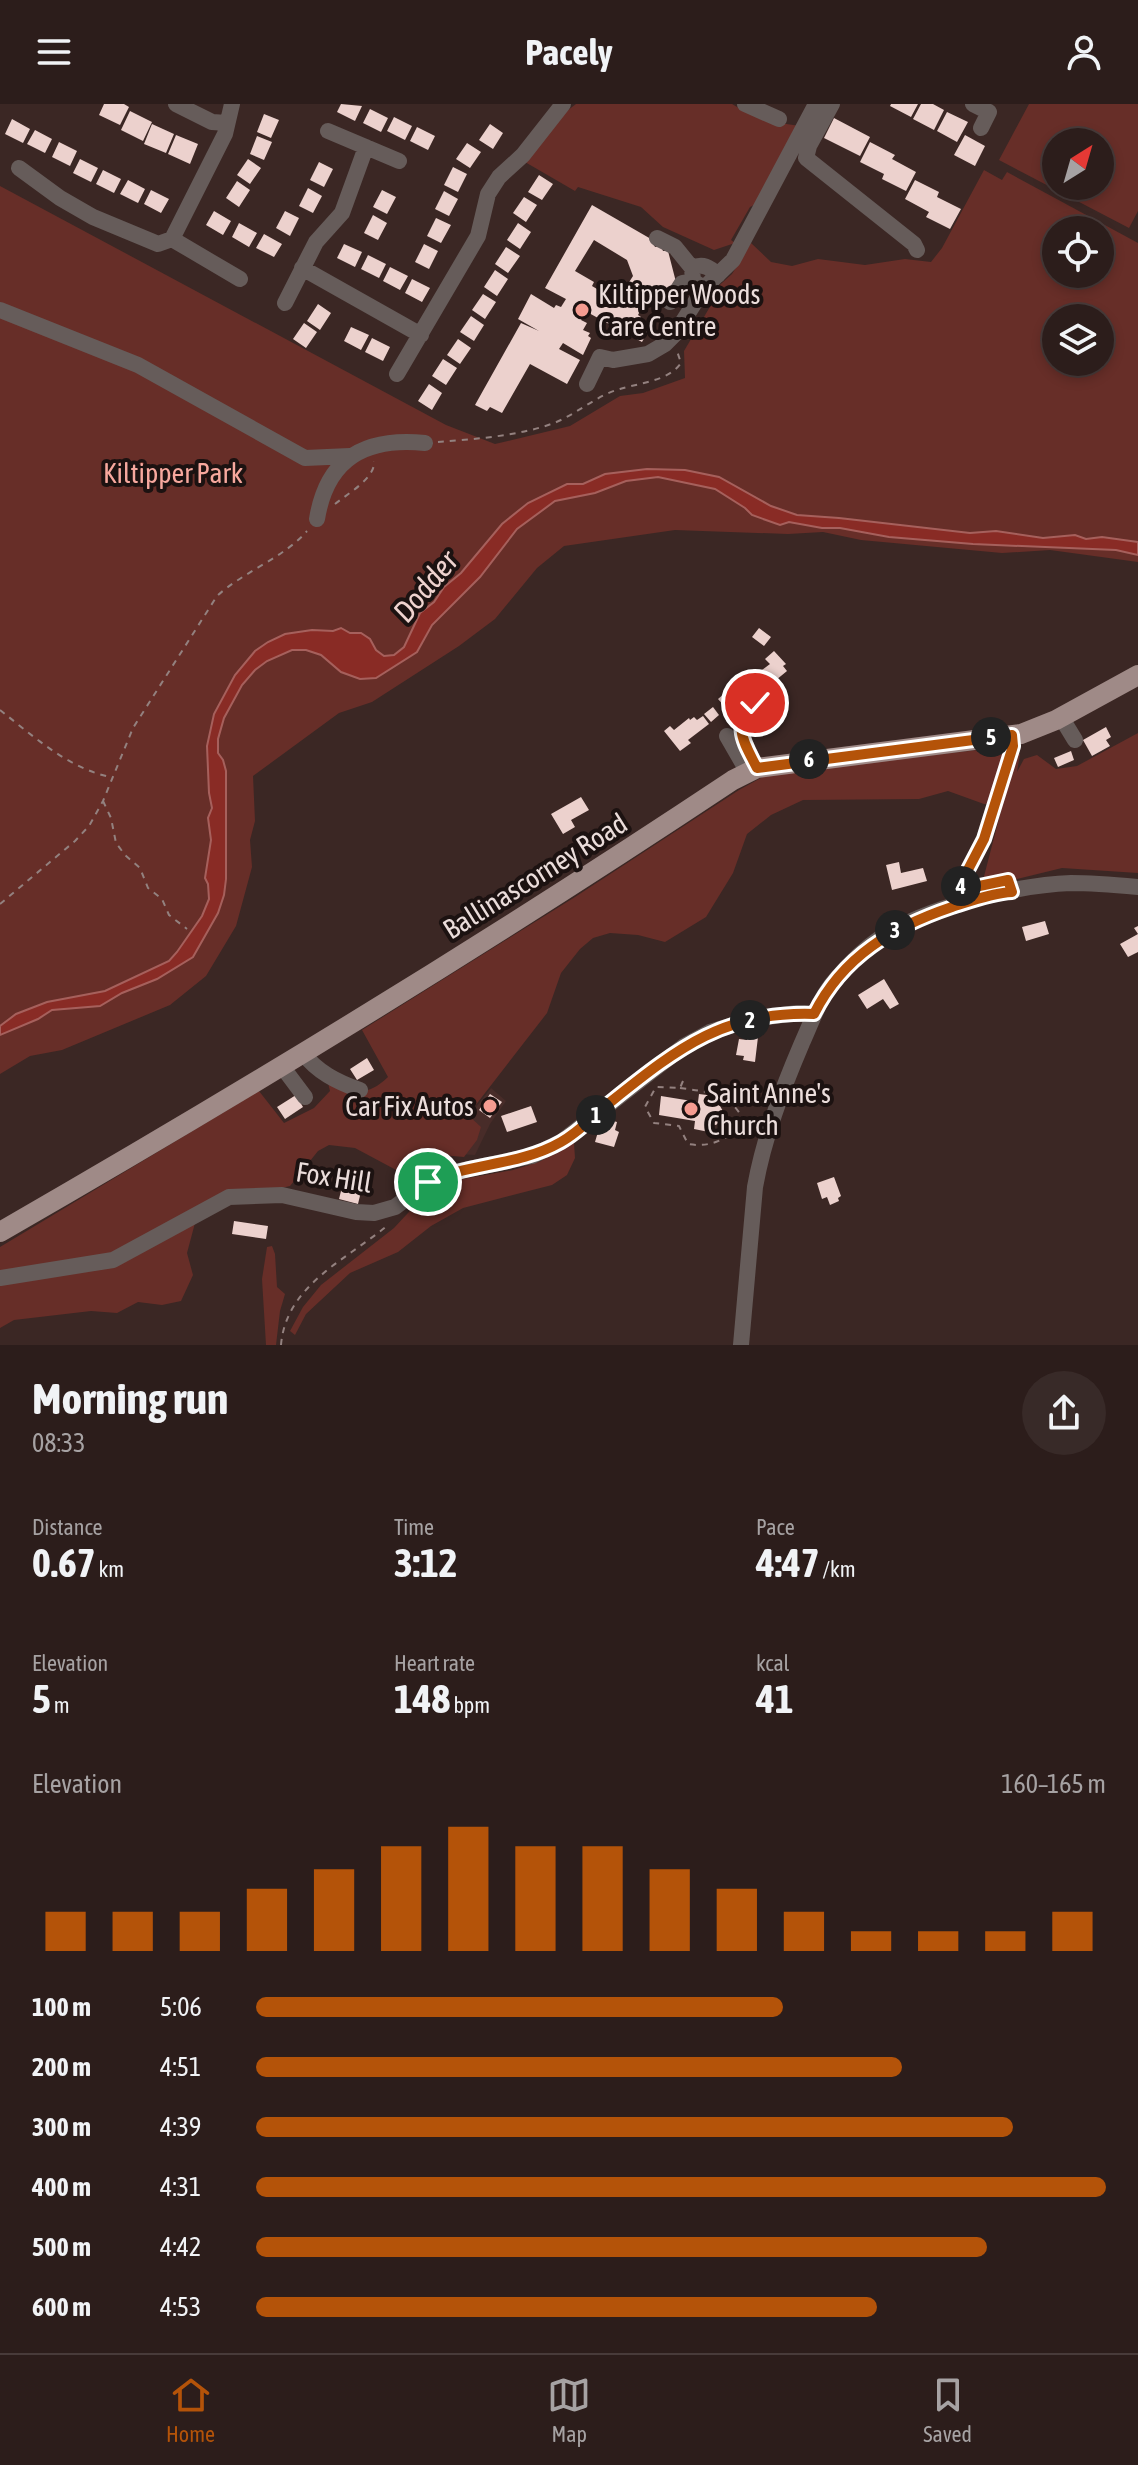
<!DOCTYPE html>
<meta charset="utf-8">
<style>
:root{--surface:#2c1d1b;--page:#382a28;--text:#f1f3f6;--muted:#a6a2a3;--line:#483b3a;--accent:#b45309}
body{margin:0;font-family:"Asap Condensed",sans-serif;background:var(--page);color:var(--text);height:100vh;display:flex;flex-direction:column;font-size:30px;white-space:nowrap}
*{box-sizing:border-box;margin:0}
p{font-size:26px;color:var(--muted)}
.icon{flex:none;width:44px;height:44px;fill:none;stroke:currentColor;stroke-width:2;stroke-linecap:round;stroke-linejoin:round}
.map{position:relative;height:1241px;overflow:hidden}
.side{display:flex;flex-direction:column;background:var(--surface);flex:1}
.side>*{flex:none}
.needle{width:52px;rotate:37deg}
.tools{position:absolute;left:1042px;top:24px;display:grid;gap:16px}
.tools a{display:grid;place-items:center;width:72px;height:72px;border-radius:50%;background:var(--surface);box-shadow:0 4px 12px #0003,0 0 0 2px var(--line);font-size:40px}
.pin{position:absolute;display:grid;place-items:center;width:68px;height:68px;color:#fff;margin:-34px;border:4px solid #fff;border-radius:50%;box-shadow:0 2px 8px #0007}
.km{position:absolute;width:40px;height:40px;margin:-20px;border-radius:50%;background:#222;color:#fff;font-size:22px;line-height:40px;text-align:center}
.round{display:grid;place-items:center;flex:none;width:84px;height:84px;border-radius:42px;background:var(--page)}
.overview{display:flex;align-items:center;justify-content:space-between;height:136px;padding:0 32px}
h1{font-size:44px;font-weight:700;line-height:60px}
.figures{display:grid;grid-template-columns:repeat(3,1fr);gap:12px;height:136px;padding:8px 32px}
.figures div{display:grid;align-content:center}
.figures b{font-size:40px;font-weight:700}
.figures small{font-size:22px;font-weight:400}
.figures p{font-size:22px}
.chart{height:224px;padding:16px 32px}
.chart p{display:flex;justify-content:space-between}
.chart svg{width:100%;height:144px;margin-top:8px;stroke:var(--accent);stroke-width:6}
ul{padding:0 32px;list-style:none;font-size:26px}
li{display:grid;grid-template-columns:128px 96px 1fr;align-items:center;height:60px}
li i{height:20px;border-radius:10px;background:var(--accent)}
header{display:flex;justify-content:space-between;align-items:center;height:104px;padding:0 32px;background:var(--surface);font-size:36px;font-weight:700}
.tab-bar{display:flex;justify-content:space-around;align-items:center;height:112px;border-top:2px solid var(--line);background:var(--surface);font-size:22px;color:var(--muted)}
.tab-bar a{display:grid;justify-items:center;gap:4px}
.tab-bar .selected{color:var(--accent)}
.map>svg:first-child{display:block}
.built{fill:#482c29}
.green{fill:#672e28;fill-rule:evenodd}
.water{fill:#892b25;stroke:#a6605c;stroke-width:2}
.building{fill:#ecd1cd;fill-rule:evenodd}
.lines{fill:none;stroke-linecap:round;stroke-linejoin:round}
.path{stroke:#93817f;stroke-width:2;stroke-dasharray:6 6;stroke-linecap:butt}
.minor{stroke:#665c5a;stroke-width:16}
.major{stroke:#9f8a87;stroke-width:20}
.route-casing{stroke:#fff;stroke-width:16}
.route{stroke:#b45309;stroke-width:10}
.poi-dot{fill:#f59c91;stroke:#1c1211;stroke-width:3}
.labels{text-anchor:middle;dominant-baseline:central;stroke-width:8;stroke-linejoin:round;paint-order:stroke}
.poi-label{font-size:28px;fill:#ebdddb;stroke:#1c1211;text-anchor:start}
.park-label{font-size:28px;fill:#f7a89e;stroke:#1c1211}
.street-label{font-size:28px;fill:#ebdddb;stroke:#1c1211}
.water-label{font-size:30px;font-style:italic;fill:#efd3cf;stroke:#1c1211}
</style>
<header><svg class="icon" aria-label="menu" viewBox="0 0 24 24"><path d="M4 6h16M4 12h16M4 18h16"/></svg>Pacely<svg class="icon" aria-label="person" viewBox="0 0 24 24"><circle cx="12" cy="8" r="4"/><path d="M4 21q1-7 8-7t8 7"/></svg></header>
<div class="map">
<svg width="1138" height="1241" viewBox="0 0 1138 1241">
<rect width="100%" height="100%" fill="#3b2724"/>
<path class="built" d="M491 984 506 997 490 1020 475 1051 440 1049Z"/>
<path class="green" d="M576 0H732C754 14 774 19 800 22L756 100 750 103 731 136 735 139 714 146 663 123 641 103 578 83 575 87 525 58 559 13Z
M1029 0H1138V107L1129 124 999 56ZM1056 38H1100V82H1056Z
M984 66 1002 76 1007 68 1138 139V458L1050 446 1002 449 861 436 823 428 788 430 675 426 564 442 537 464 495 515 459 542 372 598 339 609 253 672 255 717 250 736 252 763 236 822 206 872 170 901 62 946 30 952 0 970V82L446 321 495 340 570 322 620 292 643 289 685 274 684 247 711 201 704 195 732 170 751 139 771 158 792 162 818 155 865 161 905 155 931 158 942 144ZM1056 126H1100V170H1056ZM1056 214H1100V258H1056Z
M1138 629V769L1062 764 981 784 1003 699 984 700 948 687 919 695 803 696 771 711 747 730 733 769 706 813 665 838 638 831 610 829 593 834 580 845 561 869 547 909 468 1011 481 1023 477 1036 464 1053 430 1050 398 1067 355 1044 329 1041 318 1047 290 1082 199 1104 187 1149 193 1171 181 1197 162 1201 138 1198 117 1209 91 1207 14 1216 0 1224V1143L259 987 284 1019 314 1004 330 987 327 975C354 985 364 996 388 973L362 926 575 793 739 686 770 669 1005 643 1020 650 1017 668 1024 655 1037 651 1056 665 1077 662Z
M574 1039 575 1054 567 1071 552 1081 463 1104 431 1122 398 1148 350 1169 306 1210 295 1231 290 1227 303 1203 321 1181 394 1124 421 1095 440 1083 463 1075 513 1066 539 1058Z
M272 1142 275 1150 277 1183 285 1190 280 1207 276 1241H266L262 1175 267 1143Z"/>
<path class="water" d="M647 365 685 366 719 373 771 402 797 411 839 414 970 429 996 427 1043 434 1075 431 1086 435 1102 433 1138 438V451L1116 446 973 440 889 433 840 424H822L789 418 780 421 752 411 745 404 715 385 658 373 626 377 595 389 555 397 517 425 480 473 432 521 417 548 376 574 360 575 341 568 321 551 306 546H292L267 557 255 566 242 581 224 614 218 635V649L223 656 226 667V775L224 791 218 809 193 853 157 875 122 889 100 902 52 906 38 915 0 931V922L16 910 47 898 105 887 169 857 177 848 202 812 209 795 208 780 205 774 211 736 208 714 212 704 209 689 207 642 214 610 235 571 255 547 268 538 285 530 312 526 333 527 341 524 350 529H361L370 535 376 546 384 552 394 551 404 543 420 509 434 498 444 483 461 469 502 420 528 399 567 380H583L605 370Z"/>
<path class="building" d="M104 0H124L129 3 120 21 99 11Z
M341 0 362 2 355 17 337 8Z
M891 0H918L911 13 890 2Z
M921 0H933L944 6 934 26 913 15Z
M370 5 388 14 381 28 363 19Z
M130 7 152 18 143 37 121 26Z
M947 8 968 18 957 38 937 27Z
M264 10 279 16 271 34 257 28Z
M394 13 412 22 405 36 387 27Z
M834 14 870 33 860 52 824 34Z
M12 15 30 25 23 39 5 30Z
M152 20 174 30 166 49 144 40Z
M490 20 503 29 493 45 479 36Z
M417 23 435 32 428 46 410 37Z
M35 26 52 35 45 49 27 40Z
M176 31 198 40 190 60 168 50Z
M965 31 985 42 975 62 954 51Z
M257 32 272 38 264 56 250 50Z
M59 38 77 47 70 62 52 53Z
M870 38 895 51 892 55 916 68 906 87 882 75 884 70 860 58Z
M467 39 481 48 470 64 456 55Z
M80 55 98 64 91 78 73 69Z
M248 55 261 64 250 80 237 71Z
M319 58 333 65 324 83 310 76Z
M453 63 467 70 458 88 444 81Z
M103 66 121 75 114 89 96 80Z
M539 71 553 80 542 96 528 88Z
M128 76 145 85 138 99 120 90Z
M915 76 939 88 937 93 961 105 950 125 926 113 929 108 905 95Z
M237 77 250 86 239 103 226 94Z
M308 84 322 92 313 109 299 102Z
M151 86 169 95 161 109 144 100Z
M382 86 396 93 387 110 373 103Z
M444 87 458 95 449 112 435 105Z
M524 93 537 101 526 118 513 109Z
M592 101 651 135 655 143 661 142 663 147H668L676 178 666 195 655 188 647 203 643 201 638 211 641 213 639 218 649 225 642 238 587 208 581 216 587 219 583 226 590 229 588 232 591 234 583 251 563 239 559 245 580 256 567 280 530 260 502 309 490 303 487 307 475 301 521 219 539 227 518 215 531 190 554 204 556 201 561 203 566 195 545 184ZM594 136 627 156 633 172 617 197 592 182 594 178 575 167Z
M214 107 231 117 223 131 206 121Z
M285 107 299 114 290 132 276 124Z
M373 111 387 119 378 136 364 129Z
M436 114 451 121 441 139 427 132Z
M239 119 257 129 249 143 232 133Z
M518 119 531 128 520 145 507 136Z
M264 130 282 140 274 153 256 144Z
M344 140 362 148 355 163 337 154Z
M424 140 438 147 429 165 415 158Z
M506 143 520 152 508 169 495 160Z
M368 151 386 160 379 174 361 165Z
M390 163 408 172 400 186 383 177Z
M495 166 508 175 497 192 484 183Z
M412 175 430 184 422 198 405 189Z
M483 190 496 198 485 215 472 206Z
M318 200 331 209 320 226 307 217Z
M471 212 484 221 474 237 460 228Z
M304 219 317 228 306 244 293 235Z
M351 223 369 231 361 246 344 237Z
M372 234 390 243 383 257 365 248Z
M458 235 471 244 460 260 447 251Z
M443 255 457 264 446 281 432 272Z
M429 280 442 289 432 306 418 297Z
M759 524 771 533 764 542 752 533Z
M774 547 786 560 783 562 787 567 770 581 767 577 763 580 761 578 737 598 731 591 747 577 745 573 754 565 758 569 770 560 765 555Z
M725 589 733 598 726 604 718 595Z
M713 603 719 611 711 618 704 610Z
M703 612 709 620 688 636 691 639 680 647 664 627 670 622 674 626 689 614 690 616 694 613 697 616Z
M1106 623 1111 633 1106 636 1110 642 1092 652 1083 636Z
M1071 647 1074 656 1058 663 1054 654Z
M581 693 589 706 571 716 575 723 563 730 551 710Z
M899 758 901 769 923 764 927 777 892 786 886 761Z
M1045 817 1049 830 1026 837 1022 823Z
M1138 822V848L1128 853 1120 840 1138 830 1134 824Z
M884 875 899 900 890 905 883 895 867 905 858 891Z
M747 931 758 933 755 958 743 956 744 952 736 951 739 935 747 936Z
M367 954 374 966 357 976 350 965Z
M490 990 502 998 490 1014 479 1006Z
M699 990 715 992 714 999 720 1002 724 1009 722 1015 716 1021 711 1020 709 1028 694 1025 695 1017 659 1011 661 992 698 998Z
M296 991 303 1003 285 1015 277 1003Z
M531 1002 537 1018 507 1028 501 1012Z
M602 1014 617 1018 615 1026 619 1028 614 1043 595 1038Z
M345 1071 364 1075 358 1100 339 1095Z
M834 1073 841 1092 838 1094 839 1097 830 1101 827 1093 822 1095 817 1079Z
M234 1117 268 1122 266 1135 232 1130Z"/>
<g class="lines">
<path class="path" d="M438 338C475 335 519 332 554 319 577 310 597 291 620 285 639 279 669 277 681 259L677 247
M335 400C347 390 376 374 374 357
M0 606C33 632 68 664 110 673
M103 697 111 714 116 739 125 751 140 764 148 784 162 795 169 811 187 825
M961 782 962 774 984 735 1011 648
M0 800 75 737 89 722 103 697 133 624 217 492C243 468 285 453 307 427
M683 977 680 984 656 983 645 1003 654 1019 679 1022 688 1040C711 1044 728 1035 745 1018L757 1020
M680 984C708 988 730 988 744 1017
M281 1241C286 1181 346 1156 388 1121"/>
<path class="minor" d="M176 0 212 18 227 19
M745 0 779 15
M832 0 809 42 806 54 914 140 917 146
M973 0 989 8 981 24
M328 27 399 57
M19 64 60 94 93 113 158 140 172 135 240 175
M657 134 675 143 692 164
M172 135 225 30 232 0
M302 164 421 231
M704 184 693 177 692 164C703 159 709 163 718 171
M670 198 682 179 693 177
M285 199 316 138 342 109 366 43
M0 206 138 261 305 354 350 352
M397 270 478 132 488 90 499 73 523 51 563 0
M587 280 600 253 613 256 648 250 665 240 675 230 704 184 733 156 816 0
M317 415C327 354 366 333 425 339
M755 599C731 622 744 638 757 664
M1061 613 1075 636
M727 632 746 665
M302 948C317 968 337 978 360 986
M281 961 305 993
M0 1174 113 1156 229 1093 282 1091 356 1108 374 1109 395 1103 428 1078 449 1069 532 1052 561 1038 684 942 710 928 753 915 797 909 814 910
M741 1241 755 1083C764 1033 782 986 802 939 812 917 820 893 836 875 849 860 864 845 880 834 926 803 1017 781 1071 779 1094 779 1116 781 1138 783"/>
<path class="major" d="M0 1128C249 985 494 835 733 676L757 664 1021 630 1056 616 1138 571"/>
</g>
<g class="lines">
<g class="route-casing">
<path id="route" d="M428 1078C470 1059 519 1062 561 1038 581 1027 595 1010 613 996 679 943 726 907 814 910 843 852 893 823 952 803 971 797 992 789 1012 788L1008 776 965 785 960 781 984 735 1013 642 1012 631 757 664C744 638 731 622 755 599"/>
</g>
<use href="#route" class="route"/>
</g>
<g class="poi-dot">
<circle cx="582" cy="206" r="8"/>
<circle cx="490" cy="1002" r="8"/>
<circle cx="691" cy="1005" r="8"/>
</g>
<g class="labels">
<g class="poi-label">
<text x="598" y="190">Kiltipper Woods<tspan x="598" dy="32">Care Centre</tspan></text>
<text x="707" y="989">Saint Anne's<tspan x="707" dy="32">Church</tspan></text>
<text x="474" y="1002" text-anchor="end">Car Fix Autos</text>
</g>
<g class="park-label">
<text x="173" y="369">Kiltipper Park</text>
</g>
<g class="street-label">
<text transform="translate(535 772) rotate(-32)">Ballinascorney Road</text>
<text transform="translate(334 1073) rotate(9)">Fox Hill</text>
</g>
<g class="water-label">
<text transform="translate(425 482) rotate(-50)">Dodder</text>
</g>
</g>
</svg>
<div class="tools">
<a><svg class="needle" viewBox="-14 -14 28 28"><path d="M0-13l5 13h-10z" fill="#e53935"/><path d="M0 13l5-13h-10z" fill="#a6a2a3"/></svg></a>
<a><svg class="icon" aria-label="locate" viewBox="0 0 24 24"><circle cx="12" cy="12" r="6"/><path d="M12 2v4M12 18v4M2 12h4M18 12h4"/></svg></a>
<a><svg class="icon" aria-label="layers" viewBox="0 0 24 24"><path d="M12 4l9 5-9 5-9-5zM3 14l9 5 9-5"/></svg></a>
</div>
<div class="pin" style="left:428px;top:1078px;background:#1e9e55"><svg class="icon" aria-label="arrive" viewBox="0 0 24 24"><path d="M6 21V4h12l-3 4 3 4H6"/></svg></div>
<div class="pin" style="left:755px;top:599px;background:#d93025"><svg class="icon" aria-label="check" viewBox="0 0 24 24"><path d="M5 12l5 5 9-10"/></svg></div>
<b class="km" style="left:596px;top:1011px">1</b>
<b class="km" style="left:750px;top:916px">2</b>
<b class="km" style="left:895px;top:826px">3</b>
<b class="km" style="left:961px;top:782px">4</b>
<b class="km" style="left:991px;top:633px">5</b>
<b class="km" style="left:809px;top:655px">6</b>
</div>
<section class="side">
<div class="overview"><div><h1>Morning run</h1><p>08:33</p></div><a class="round"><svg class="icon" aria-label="share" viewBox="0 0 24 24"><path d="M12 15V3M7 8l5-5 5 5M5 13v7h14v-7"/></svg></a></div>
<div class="figures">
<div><p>Distance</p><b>0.67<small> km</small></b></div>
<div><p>Time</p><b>3:12</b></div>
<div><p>Pace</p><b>4:47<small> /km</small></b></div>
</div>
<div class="figures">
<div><p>Elevation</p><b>5<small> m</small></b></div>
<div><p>Heart rate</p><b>148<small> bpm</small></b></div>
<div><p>kcal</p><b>41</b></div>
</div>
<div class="chart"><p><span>Elevation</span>160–165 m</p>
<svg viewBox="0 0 160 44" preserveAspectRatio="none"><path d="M5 44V32M15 44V32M25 44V32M35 44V25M45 44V19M55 44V12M65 44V6M75 44V12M85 44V12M95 44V19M105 44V25M115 44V32M125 44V38M135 44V38M145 44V38M155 44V32"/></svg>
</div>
<ul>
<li><b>100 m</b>5:06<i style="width:62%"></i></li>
<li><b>200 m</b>4:51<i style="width:76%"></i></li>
<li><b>300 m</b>4:39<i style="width:89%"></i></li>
<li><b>400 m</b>4:31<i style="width:100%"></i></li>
<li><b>500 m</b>4:42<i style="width:86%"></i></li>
<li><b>600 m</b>4:53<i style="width:73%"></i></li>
</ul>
</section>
<nav class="tab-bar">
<a class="selected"><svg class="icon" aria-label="home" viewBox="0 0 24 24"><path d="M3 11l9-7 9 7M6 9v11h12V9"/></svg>Home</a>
<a><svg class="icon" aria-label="map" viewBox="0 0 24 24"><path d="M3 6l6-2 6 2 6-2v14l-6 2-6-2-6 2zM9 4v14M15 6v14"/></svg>Map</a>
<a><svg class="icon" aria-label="saved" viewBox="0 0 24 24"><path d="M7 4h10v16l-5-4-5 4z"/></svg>Saved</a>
</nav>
